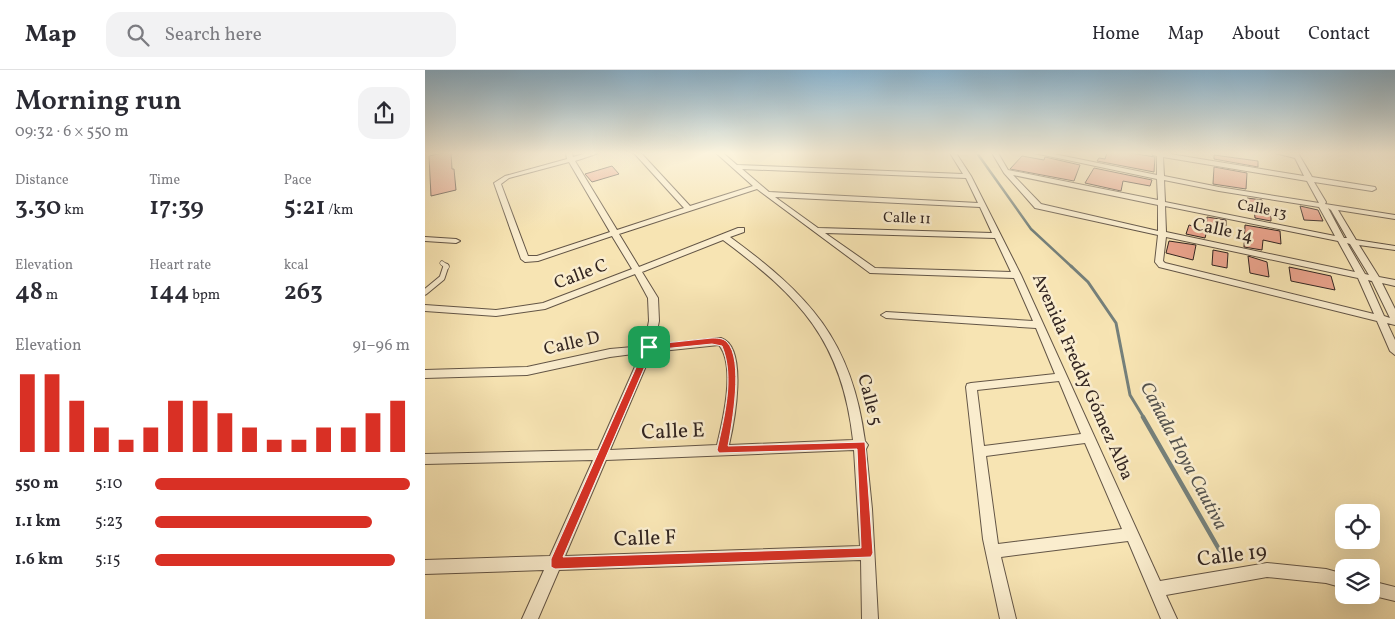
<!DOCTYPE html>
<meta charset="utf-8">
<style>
:root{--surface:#fff;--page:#f2f2f3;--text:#2b2b33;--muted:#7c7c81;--line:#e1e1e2;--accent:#d93025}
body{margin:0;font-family:Vollkorn,serif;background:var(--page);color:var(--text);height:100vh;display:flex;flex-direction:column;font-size:19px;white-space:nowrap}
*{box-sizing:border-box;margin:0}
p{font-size:16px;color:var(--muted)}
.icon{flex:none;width:28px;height:28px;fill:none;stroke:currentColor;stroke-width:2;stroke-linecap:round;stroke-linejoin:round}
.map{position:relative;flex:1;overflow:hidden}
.panel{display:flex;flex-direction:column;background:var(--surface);width:425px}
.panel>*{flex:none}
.fabs{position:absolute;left:910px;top:434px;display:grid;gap:10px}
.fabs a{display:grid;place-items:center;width:45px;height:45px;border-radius:10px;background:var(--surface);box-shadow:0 5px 20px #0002;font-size:25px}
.pin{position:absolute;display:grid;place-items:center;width:42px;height:42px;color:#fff;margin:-21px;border-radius:10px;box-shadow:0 2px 8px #0006}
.round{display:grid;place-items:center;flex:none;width:52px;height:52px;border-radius:15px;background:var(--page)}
.headline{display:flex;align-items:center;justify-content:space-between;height:85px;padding:0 15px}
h1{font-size:28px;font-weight:600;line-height:38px}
.metrics{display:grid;grid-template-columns:repeat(3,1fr);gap:8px;height:85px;padding:5px 15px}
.metrics div{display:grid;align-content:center}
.metrics b{font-size:25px;font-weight:600}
.metrics small{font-size:14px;font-weight:400}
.metrics p{font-size:14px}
.chart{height:140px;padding:10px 15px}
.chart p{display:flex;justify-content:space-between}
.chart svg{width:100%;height:90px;margin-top:5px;stroke:var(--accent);stroke-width:6}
ul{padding:0 15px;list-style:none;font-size:16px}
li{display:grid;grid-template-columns:80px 60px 1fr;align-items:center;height:38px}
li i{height:12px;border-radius:6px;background:var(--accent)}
header{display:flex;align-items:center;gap:30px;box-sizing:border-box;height:70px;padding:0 25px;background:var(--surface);border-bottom:1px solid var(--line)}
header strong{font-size:24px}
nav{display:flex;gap:28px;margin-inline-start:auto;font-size:18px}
.search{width:350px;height:45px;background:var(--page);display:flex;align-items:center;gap:12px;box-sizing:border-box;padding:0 18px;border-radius:15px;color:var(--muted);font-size:19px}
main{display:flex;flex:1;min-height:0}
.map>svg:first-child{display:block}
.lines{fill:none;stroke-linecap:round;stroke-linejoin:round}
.stream-far2{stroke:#75807b;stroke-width:2.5}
.stream-far1{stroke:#75807b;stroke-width:3}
.stream{stroke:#75807b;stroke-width:4.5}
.building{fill:#e9a28b;stroke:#322521}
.service-far1-casing{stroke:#635546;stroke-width:5}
.service-casing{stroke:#635546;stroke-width:7}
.minor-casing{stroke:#635546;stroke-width:2}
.service-far1{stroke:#faedce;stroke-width:4}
.service{stroke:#faedce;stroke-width:5}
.minor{fill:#faedce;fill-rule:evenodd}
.route{fill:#d93025;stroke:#fff;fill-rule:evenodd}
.labels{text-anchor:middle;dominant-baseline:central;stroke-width:5;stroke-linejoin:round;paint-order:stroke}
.far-street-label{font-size:15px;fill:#322521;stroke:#faedce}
.street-label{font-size:18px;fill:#322521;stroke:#faedce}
.water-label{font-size:19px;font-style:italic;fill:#53524e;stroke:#faedce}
.near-street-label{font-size:21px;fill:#322521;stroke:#faedce}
</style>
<header>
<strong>Map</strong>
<div class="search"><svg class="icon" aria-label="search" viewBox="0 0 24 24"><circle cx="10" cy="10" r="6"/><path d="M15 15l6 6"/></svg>Search here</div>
<nav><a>Home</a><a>Map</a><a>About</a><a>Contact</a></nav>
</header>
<main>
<section class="panel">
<div class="headline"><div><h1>Morning run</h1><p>09:32 · 6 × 550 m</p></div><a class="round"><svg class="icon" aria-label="share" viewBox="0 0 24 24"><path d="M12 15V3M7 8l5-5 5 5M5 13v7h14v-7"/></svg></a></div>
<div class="metrics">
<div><p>Distance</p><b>3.30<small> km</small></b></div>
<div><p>Time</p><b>17:39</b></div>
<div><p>Pace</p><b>5:21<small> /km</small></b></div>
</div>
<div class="metrics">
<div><p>Elevation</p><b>48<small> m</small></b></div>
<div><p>Heart rate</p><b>144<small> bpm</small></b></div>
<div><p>kcal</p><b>263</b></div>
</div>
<div class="chart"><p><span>Elevation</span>91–96 m</p>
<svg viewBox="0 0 160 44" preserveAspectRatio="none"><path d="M5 44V6M15 44V6M25 44V19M35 44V32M45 44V38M55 44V32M65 44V19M75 44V19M85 44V25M95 44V32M105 44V38M115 44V38M125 44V32M135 44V32M145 44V25M155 44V19"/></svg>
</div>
<ul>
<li><b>550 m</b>5:10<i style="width:100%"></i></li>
<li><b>1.1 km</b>5:23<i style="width:85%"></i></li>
<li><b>1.6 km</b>5:15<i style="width:94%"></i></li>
</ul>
</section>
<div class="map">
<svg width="970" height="549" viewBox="0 0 970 549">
<rect width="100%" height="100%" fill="#f7e4b3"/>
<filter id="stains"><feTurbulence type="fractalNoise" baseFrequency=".004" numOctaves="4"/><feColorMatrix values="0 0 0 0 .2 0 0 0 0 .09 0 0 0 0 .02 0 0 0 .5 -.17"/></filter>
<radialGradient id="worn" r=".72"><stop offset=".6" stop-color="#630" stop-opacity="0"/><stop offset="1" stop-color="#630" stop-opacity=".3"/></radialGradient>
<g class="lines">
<path class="stream-far2" d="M552 83 606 159 647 197"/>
<path class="stream-far1" d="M646 196 663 212 691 253 705 325 719 348"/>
<path class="stream" d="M718 347 795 481"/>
</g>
<path class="building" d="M18 83H26L27 99H29L31 120 6 126 4 86Z
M682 83H706L730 87 729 102 672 91 674 88 680 89Z
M789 85 833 91V97L789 89Z
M597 86 619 90 620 87 655 95 649 111 585 99Z
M187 96 194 104 167 112 160 104Z
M789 97 822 103 821 119 788 114Z
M669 98 727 110 725 116 698 111 696 121 660 113Z
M822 128 837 130 839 142 846 144V151L830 148 829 138 823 137Z
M875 136 893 140 898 151 879 150Z
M782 147 801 150V163L781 159Z
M764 155 782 160 780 168 761 164Z
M820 155 855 161 856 174 838 170 837 180 819 177Z
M744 171 771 175 768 190 741 183Z
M788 180 803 183 802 198 787 195Z
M823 186 842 192 844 207 825 203Z
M864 197 906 206 910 220 866 211Z"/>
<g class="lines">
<g class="service-far1-casing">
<path id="service-far1" d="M17 193 22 197"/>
</g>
<g class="service-casing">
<path id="service" d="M0 222 17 208 21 196"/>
</g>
<g class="minor-casing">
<path id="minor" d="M141 83H147L148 87 162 83H174L150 91 192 160 259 138 209 83H216L265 136 328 116 291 83H298L312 95 538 104 525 83H531L546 106 596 205 735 511 842 493 901 499 919 504V518L901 513 842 507 741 525 752 549H736L703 471 576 487 591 549H575L558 469 541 317 542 314 546 313 630 304 611 258 461 248 456 245 461 242 608 251 589 208 445 203 332 119 194 164 214 197 313 158H319V162L305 167C384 225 427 270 440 371L443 375 441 379 447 439 453 549H437L436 490 134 500 113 549H97L119 500 0 504V490L125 486 168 390 0 394V384L173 380 216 283 185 287 102 305 0 308V300L102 297 185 279 219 276 224 251 223 228 210 204 120 239 71 246 0 241V235L71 240 118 233 207 199 187 166 113 191 100 192 96 189 69 113 80 106 142 89ZM144 92 185 162 112 186H103L76 114 84 108ZM317 99 541 108 553 133 344 122ZM350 127 555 137 567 163 393 158ZM400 163 570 168 586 202 450 198ZM298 170C375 227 417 271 428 370L304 375C309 354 324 277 296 268L229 275 234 251 233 228 217 202ZM294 275C311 296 298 350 292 375L185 380 227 282ZM634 311 656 364 559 376 552 320ZM660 373 697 459 573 474 561 386ZM429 380 435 476 140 486 181 390Z
M567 83H573L583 100 733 130 732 109 609 83H624L732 105V86L728 85 727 83H739L879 106 870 88 850 83H873L887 107 950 117 951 119 947 121 889 112 901 132 900 134 970 145V149L913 140 931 170 970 176V180L934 175 954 207 970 210V216L957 213 970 239V255L962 253 970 270V285L965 281 952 251 734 197 730 192 733 165 610 138 579 103ZM738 87 882 111 894 133 794 117 739 106ZM588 105 733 135V161L616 134ZM739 110 794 121 894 137 910 166 740 132ZM740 136 913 171 930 202 741 162ZM903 138 906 140 922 168H919ZM741 167 933 208 949 244 740 193 738 191ZM922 173 925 174 944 205 940 204ZM943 210 947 211 965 248 959 246Z
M0 167 31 169 35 171 31 173 0 171Z
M946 511 970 517V531L945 525Z"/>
</g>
<use href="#service-far1" class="service-far1"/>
<use href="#service" class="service"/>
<use href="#minor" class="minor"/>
</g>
<linearGradient id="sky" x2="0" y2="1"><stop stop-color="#8bb7d4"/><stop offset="0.52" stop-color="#fbf3dd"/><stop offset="1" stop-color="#fbf3dd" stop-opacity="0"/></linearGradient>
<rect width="970" height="160" fill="url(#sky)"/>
<path class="route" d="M287 268C292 268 298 268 302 272 319 289 307 354 303 376L440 372 448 483 446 487 130 499 126 497V489L221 275ZM287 274 297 276C310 307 299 348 292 380L294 383 432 379 436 478 138 487 227 280Z"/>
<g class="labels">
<g class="far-street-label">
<text transform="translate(837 140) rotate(11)">Calle 13</text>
<text transform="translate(482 149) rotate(2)">Calle 11</text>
</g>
<g class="street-label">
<text transform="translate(798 161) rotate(12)">Calle 14</text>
<text transform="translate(156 205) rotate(-21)">Calle C</text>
<text transform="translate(147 274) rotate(-13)">Calle D</text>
<text transform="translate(657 307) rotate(66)">Avenida Freddy Gómez Alba</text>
<text transform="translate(444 330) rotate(75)">Calle 5</text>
</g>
<g class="water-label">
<text transform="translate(758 386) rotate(62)">Cañada Hoya Cautiva</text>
</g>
<g class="near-street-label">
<text transform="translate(248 362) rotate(-2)">Calle E</text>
<text transform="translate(220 469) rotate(-2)">Calle F</text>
<text transform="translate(807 486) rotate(-7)">Calle 19</text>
</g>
</g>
<rect width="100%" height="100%" filter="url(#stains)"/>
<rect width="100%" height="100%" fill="url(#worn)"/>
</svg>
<div class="fabs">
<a><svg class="icon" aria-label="locate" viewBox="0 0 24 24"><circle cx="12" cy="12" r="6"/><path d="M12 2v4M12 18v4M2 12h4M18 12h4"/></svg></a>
<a><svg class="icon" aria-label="layers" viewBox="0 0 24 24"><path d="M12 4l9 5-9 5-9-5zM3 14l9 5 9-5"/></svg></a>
</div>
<div class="pin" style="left:224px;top:277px;background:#1e9e55"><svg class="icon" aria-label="arrive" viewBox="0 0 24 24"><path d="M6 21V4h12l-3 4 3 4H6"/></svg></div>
</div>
</main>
